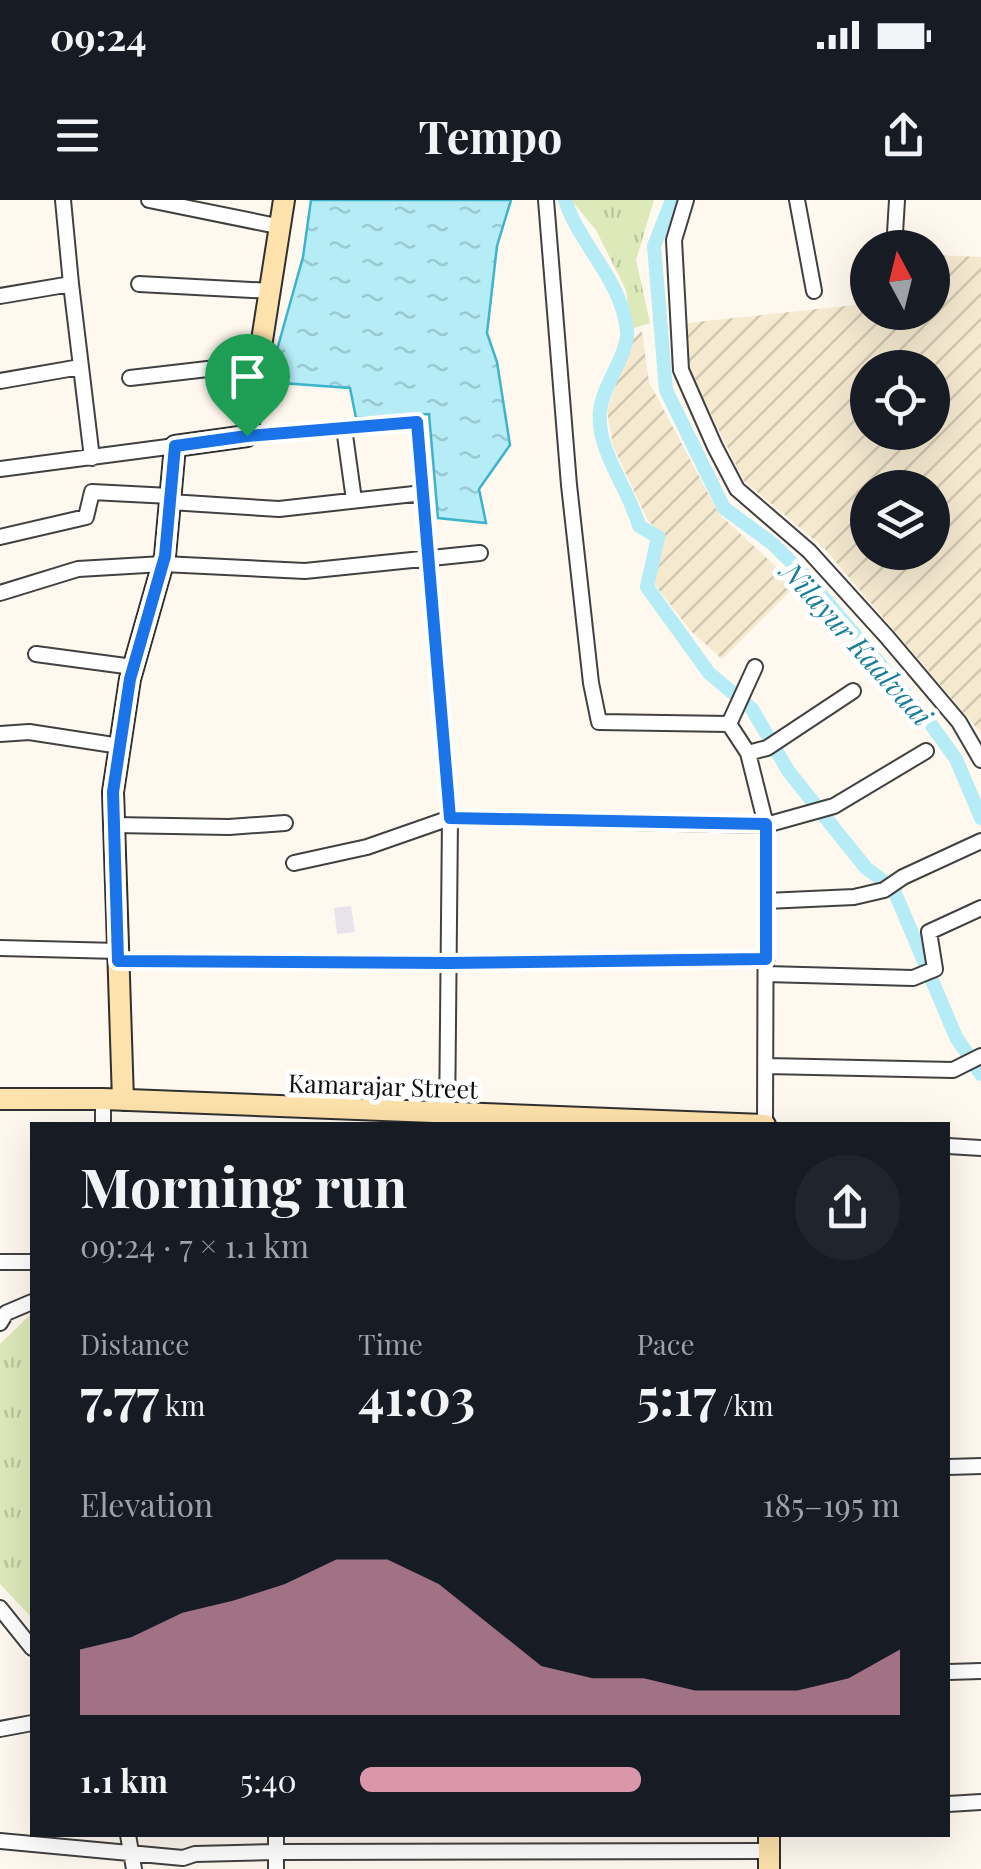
<!DOCTYPE html>
<meta charset="utf-8">
<style>
:root{--surface:#171b24;--page:#20242c;--text:#f1f3f6;--muted:#9ea1a6;--accent:#da97ac}
body{margin:0;font-family:"Playfair Display",serif;background:var(--page);color:var(--text);height:100vh;display:flex;flex-direction:column;font-size:38px;white-space:nowrap}
*{box-sizing:border-box;margin:0}
p{font-size:32px;color:var(--muted)}
.icon{flex:none;width:55px;height:55px;fill:none;stroke:currentColor;stroke-width:2;stroke-linecap:round;stroke-linejoin:round}
.map{position:relative;flex:1;overflow:hidden}
.panel{position:absolute;left:30px;top:922px;width:920px;height:715px;display:flex;flex-direction:column;background:var(--surface);border-radius:0px;box-shadow:0 10px 40px #0002}
.panel>*{flex:none}
.needle{width:65px;rotate:353deg}
.buttons{position:absolute;left:850px;top:30px;display:grid;gap:20px}
.buttons a{display:grid;place-items:center;width:100px;height:100px;border-radius:50%;background:var(--surface);box-shadow:0 10px 40px #0002;font-size:50px}
.pin{position:absolute;display:grid;place-items:center;width:85px;height:85px;color:#fff;margin:-102px -42px;border-radius:50% 50% 50% 0;rotate:-45deg;box-shadow:0 0 10px #0007}
.pin .icon{rotate:45deg}
.round{display:grid;place-items:center;flex:none;width:105px;height:105px;border-radius:52px;background:var(--page)}
.headline{display:flex;align-items:center;justify-content:space-between;height:170px;padding:0 50px}
h1{font-size:55px;font-weight:700;line-height:75px}
.figures{display:grid;grid-template-columns:repeat(3,1fr);gap:15px;height:170px;padding:10px 50px}
.figures div{display:grid;align-content:center}
.figures b{font-size:50px;font-weight:700}
.figures small{font-size:28px;font-weight:400}
.figures p{font-size:28px}
.chart{height:280px;padding:20px 50px}
.chart p{display:flex;justify-content:space-between}
.chart svg{width:100%;height:180px;margin-top:10px;fill:var(--accent);opacity:.7}
ul{padding:0 50px;list-style:none;font-size:32px}
li{display:grid;grid-template-columns:160px 120px 1fr;align-items:center;height:75px}
li i{height:25px;border-radius:12px;background:var(--accent)}
.status{display:flex;justify-content:space-between;align-items:center;height:70px;padding:0 50px;background:var(--surface);direction:ltr}
.status svg{height:28px;fill:currentColor}
header{display:flex;justify-content:space-between;align-items:center;height:130px;padding:0 50px;background:var(--surface);font-size:45px;font-weight:700}
.map>svg:first-child{display:block}
.industrial{fill:#e9e3ed}
.farmland{fill:url(#farmland-furrows);fill-rule:evenodd}
.grass{fill:url(#grass-tufts)}
.water{fill:url(#water-ripples);stroke:#3cb4cc;stroke-width:2.5}
.lines{fill:none;stroke-linecap:round;stroke-linejoin:round}
.canal{stroke:#b5ecf6;stroke-width:14}
.street-casing{stroke:#414141;stroke-width:18}
.secondary-casing{stroke:#303030;stroke-width:24}
.street{stroke:#fff;stroke-width:14}
.secondary{stroke:#fee2ab;stroke-width:20}
.route-casing{stroke:#fff;stroke-width:20}
.route{stroke:#1a73e8;stroke-width:12}
.labels{text-anchor:middle;dominant-baseline:central;stroke-width:10;stroke-linejoin:round;paint-order:stroke}
.street-label{font-size:25px;fill:#0e0e0e;stroke:#fff}
.water-label{font-size:28px;font-style:italic;fill:#187e98;stroke:#fff}
</style>
<div class="status"><b>09:24</b><svg viewBox="0 0 49 12"><path d="M0 12V9h3v3zM5 12V6h3v6zM10 12V3h3v9zM15 12V0h3v12zM26 1h20v11H26zM47 4h2v5h-2z"/></svg></div>
<header><svg class="icon" aria-label="menu" viewBox="0 0 24 24"><path d="M4 6h16M4 12h16M4 18h16"/></svg>Tempo<svg class="icon" aria-label="share" viewBox="0 0 24 24"><path d="M12 15V3M7 8l5-5 5 5M5 13v7h14v-7"/></svg></header>
<div class="map">
<svg width="981" height="1669" viewBox="0 0 981 1669">
<defs>
<pattern id="farmland-furrows" width="10" height="10" patternUnits="userSpaceOnUse" patternTransform="scale(2.5)"><rect width="10" height="10" fill="#f5e9d0"/><path d="M-1 1l2-2M0 10L10 0M9 11l2-2" fill="none" stroke="#d1c7b1"/></pattern>
<pattern id="grass-tufts" width="24" height="20" patternUnits="userSpaceOnUse" patternTransform="scale(2.5)"><rect width="24" height="20" fill="#dde9b9"/><path d="M3 7l-1-3M5 7V3M7 7l1-3M15 17l-1-3M17 17v-4M19 17l1-3" fill="none" stroke="#bcc79e"/></pattern>
<pattern id="water-ripples" width="26" height="14" patternUnits="userSpaceOnUse" patternTransform="scale(2.5)"><rect width="26" height="14" fill="#b5ecf6"/><path d="M2 4q2-2 4 0t4 0M15 11q2-2 4 0t4 0" fill="none" stroke="#9ac9d2"/></pattern>
</defs>
<rect width="100%" height="100%" fill="#fff8ef"/>
<path class="industrial" d="M351 706 355 732 337 734 334 708Z"/>
<path class="farmland" d="M857 51H867L868 112H932L933 55 981 57V533L824 348 744 281 688 167 687 123 864 104ZM868 168H932V232H868ZM868 288H932V352H868Z
M642 131 649 182 719 314 796 385 722 459 691 431 654 384 665 336 648 321 613 246 607 210 632 138Z"/>
<path class="grass" d="M571 0H654L636 60 650 123 631 129 626 90 596 30Z
M32 1113V1418L0 1384V1144Z"/>
<path class="water" d="M311 0H511L497 46 487 133 497 162 510 245 479 289 486 323 438 318 429 214 356 218 350 188 268 182 303 57Z"/>
<g class="lines">
<path class="canal" d="M565 0C580 46 622 80 627 131 629 153 602 186 600 211 596 251 629 288 639 326L658 337 647 387 709 473 752 509 789 572 866 668 893 688 956 837 981 874
M672 0 654 46 666 190 724 308 773 344 806 377 930 523 956 559 981 618"/>
<g class="street-casing">
<path id="street" d="M63 0 71 84
M149 0 282 27
M546 0 569 285 591 483 599 522 729 524 748 553 766 625 834 606 926 551
M686 0 674 40 681 170 715 247 737 289 809 351 887 437 959 522 981 560
M797 0 814 91
M895 33 897 0
M139 84 271 91
M0 96 71 84 92 258
M130 178 259 163
M0 181 80 167
M344 228 354 300
M247 236 417 222 450 618 766 625 765 925
M0 269 175 246
M170 302 279 309 423 293
M0 337 86 317 92 292 170 296
M0 393 78 369 163 364 305 371 480 353
M36 454 133 467
M729 524 755 467
M0 534 29 532 120 546
M748 553 767 548 853 491
M114 625 229 627 285 623
M294 663 367 647 450 618 447 925
M766 701 854 697 884 690 903 677 981 641
M0 748 118 751
M118 761 449 763 767 759
M766 774 913 778 935 769 929 732 981 708
M767 866 953 870 981 856
M103 899V925
M948 946 981 948
M0 1062H32
M0 1123 6 1113 32 1102
M948 1267 981 1266
M0 1408 32 1448
M948 1472 981 1471
M0 1529 32 1523
M948 1604 981 1602
M128 1635 134 1669
M0 1641 183 1658 195 1654 276 1652 769 1651
M276 1669V1635"/>
</g>
<g class="secondary-casing">
<path id="secondary" d="M0 899H103L765 925
M123 900 113 592 130 479 165 356 175 246 247 236 284 0
M769 1635V1669"/>
</g>
<use href="#street" class="street"/>
<use href="#secondary" class="secondary"/>
</g>
<g class="lines">
<g class="route-casing">
<path id="route" d="M417 222 450 618 766 624V759L448 763 118 761 113 592 130 479 165 356 175 246 247 236Z"/>
</g>
<use href="#route" class="route"/>
</g>
<g class="labels">
<g class="street-label">
<text transform="translate(383 885) rotate(2)">Kamarajar Street</text>
</g>
<g class="water-label">
<text transform="translate(858 443) rotate(48)">Nilayur Kaalvaai</text>
</g>
</g>
</svg>
<div class="buttons">
<a><svg class="needle" viewBox="-14 -14 28 28"><path d="M0-13l5 13h-10z" fill="#e53935"/><path d="M0 13l5-13h-10z" fill="#9ea1a6"/></svg></a>
<a><svg class="icon" aria-label="locate" viewBox="0 0 24 24"><circle cx="12" cy="12" r="6"/><path d="M12 2v4M12 18v4M2 12h4M18 12h4"/></svg></a>
<a><svg class="icon" aria-label="layers" viewBox="0 0 24 24"><path d="M12 4l9 5-9 5-9-5zM3 14l9 5 9-5"/></svg></a>
</div>
<div class="pin" style="left:247px;top:236px;background:#1e9e55"><svg class="icon" aria-label="arrive" viewBox="0 0 24 24"><path d="M6 21V4h12l-3 4 3 4H6"/></svg></div>
<section class="panel">
<div class="headline"><div><h1>Morning run</h1><p>09:24 · 7 × 1.1 km</p></div><a class="round"><svg class="icon" aria-label="share" viewBox="0 0 24 24"><path d="M12 15V3M7 8l5-5 5 5M5 13v7h14v-7"/></svg></a></div>
<div class="figures">
<div><p>Distance</p><b>7.77<small> km</small></b></div>
<div><p>Time</p><b>41:03</b></div>
<div><p>Pace</p><b>5:17<small> /km</small></b></div>
</div>
<div class="chart"><p><span>Elevation</span>185–195 m</p>
<svg viewBox="0 0 160 44" preserveAspectRatio="none"><path d="M0 44V28L10 25L20 19L30 16L40 12L50 6L60 6L70 12L80 22L90 32L100 35L110 35L120 38L130 38L140 38L150 35L160 28V44z"/></svg>
</div>
<ul>
<li><b>1.1 km</b>5:40<i style="width:52%"></i></li>
</ul>
</section>
</div>
